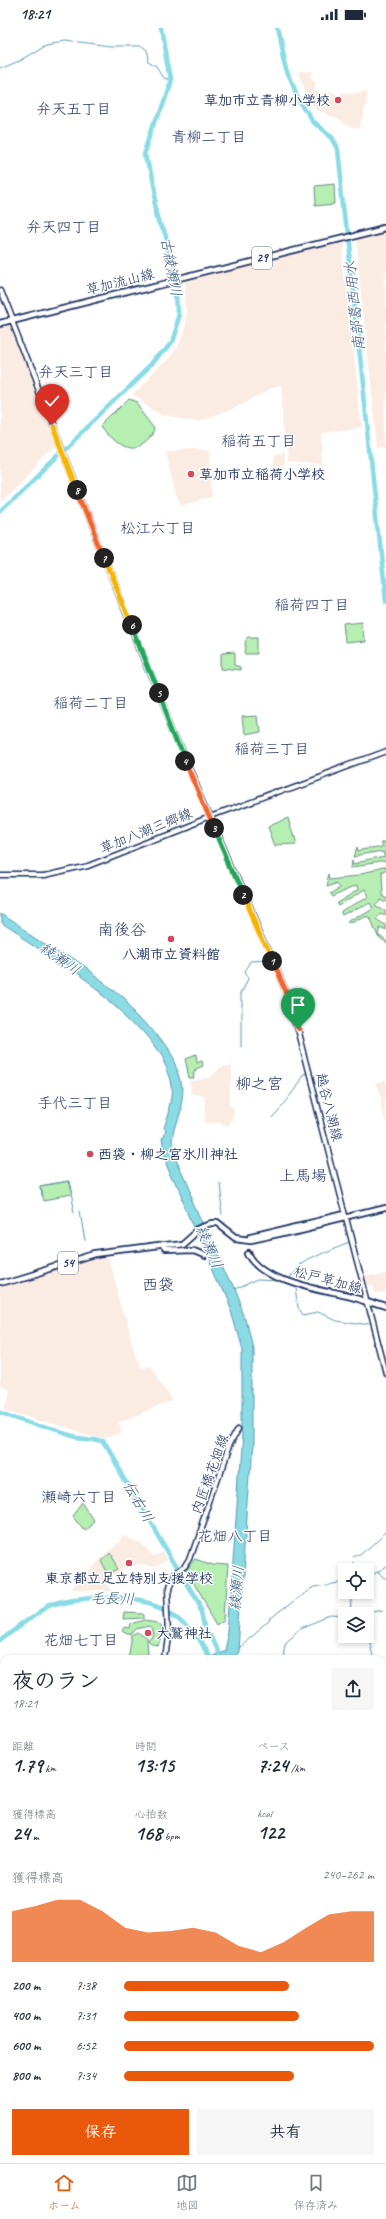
<!DOCTYPE html>
<html lang="ja">
<meta charset="utf-8">
<style>
:root{--surface:#fff;--page:#f6f6f7;--text:#1f2937;--muted:#747a83;--line:#e0e1e3;--accent:#ea580c}
body{margin:0;font-family:Caveat,"Klee One",sans-serif;background:var(--page);color:var(--text);height:100vh;display:flex;flex-direction:column;font-size:15px;white-space:nowrap}
*{box-sizing:border-box;margin:0}
p{font-size:13px;color:var(--muted)}
.icon{flex:none;width:22px;height:22px;fill:none;stroke:currentColor;stroke-width:2;stroke-linecap:round;stroke-linejoin:round}
.map{position:relative;flex:1;overflow:hidden}
.drawer{position:absolute;left:0px;top:1627px;width:386px;height:508px;display:flex;flex-direction:column;background:var(--surface);border-radius:12px 12px 0 0;box-shadow:0 2px 6px #0003}
.drawer>*{flex:none}
.tools{position:absolute;left:338px;top:1535px;display:grid;gap:8px}
.tools a{display:grid;place-items:center;width:36px;height:36px;border-radius:0px;background:var(--surface);box-shadow:0 2px 6px #0003;font-size:20px}
.pin{position:absolute;display:grid;place-items:center;width:34px;height:34px;color:#fff;margin:-41px -17px;border-radius:50% 50% 50% 0;rotate:-45deg;box-shadow:0 0 4px #0007}
.pin .icon{rotate:45deg}
.km{position:absolute;width:20px;height:20px;margin:-10px;border-radius:50%;background:#222;color:#fff;font-size:11px;line-height:20px;text-align:center}
.round{display:grid;place-items:center;flex:none;width:42px;height:42px;border-radius:0px;background:var(--page)}
.headline{display:flex;align-items:center;justify-content:space-between;height:68px;padding:0 12px}
h1{font-size:22px;font-weight:700;line-height:30px}
.stats{display:grid;grid-template-columns:repeat(3,1fr);gap:6px;height:68px;padding:4px 12px}
.stats div{display:grid;align-content:center}
.stats b{font-size:20px;font-weight:700}
.stats small{font-size:11px;font-weight:400}
.stats p{font-size:11px}
.chart{height:112px;padding:8px 12px}
.chart p{display:flex;justify-content:space-between}
.chart svg{width:100%;height:72px;margin-top:4px;fill:var(--accent);opacity:.7}
.action{display:flex;gap:8px;margin-top:auto;padding:8px 12px}
.action a{flex:1;height:46px;border-radius:0px;background:var(--accent);color:#fff;font-size:16px;font-weight:700;line-height:46px;text-align:center}
.action a+a{background:var(--page);color:var(--text)}
ul{padding:0 12px;list-style:none;font-size:13px}
li{display:grid;grid-template-columns:64px 48px 1fr;align-items:center;height:30px}
li i{height:10px;border-radius:5px;background:var(--accent)}
.status{display:flex;justify-content:space-between;align-items:center;height:28px;padding:0 20px;background:var(--surface);direction:ltr}
.status svg{height:11px;fill:currentColor}
.dock{display:flex;justify-content:space-around;align-items:center;height:56px;border-top:1px solid var(--line);background:var(--surface);font-size:11px;color:var(--muted)}
.dock a{display:grid;justify-items:center;gap:2px}
.dock .on{color:var(--accent)}
.map>svg:first-child{display:block}
.built{fill:#fbece3}
.green{fill:#b7eeb1;stroke:#698e88}
.water{fill:#8bdbe5;stroke:#5e96af}
.lines{fill:none;stroke-linecap:round;stroke-linejoin:round}
.stream{stroke:#5e96af;stroke-width:1}
.river{stroke:#8bdbe5;stroke-width:4.5}
.secondary-casing{stroke:#1b2f5e;stroke-width:7}
.primary-casing{stroke:#1b2f5e;stroke-width:8}
.motorway-casing{stroke:#1b2f5e;stroke-width:8}
.secondary{stroke:#fff;stroke-width:4}
.primary{stroke:#fff;stroke-width:4.5}
.motorway{stroke:#fff;stroke-width:5}
.motorway-bridge-casing{stroke:#1b2f5e;stroke-width:8;stroke-linecap:butt}
.motorway-bridge{stroke:#fff;stroke-width:5}
.split-1-casing{stroke:#fff;stroke-width:8}
.split-2-casing{stroke:#fff;stroke-width:8}
.split-3-casing{stroke:#fff;stroke-width:8}
.split-4-casing{stroke:#fff;stroke-width:8}
.split-5-casing{stroke:#fff;stroke-width:8}
.split-6-casing{stroke:#fff;stroke-width:8}
.split-7-casing{stroke:#fff;stroke-width:8}
.split-8-casing{stroke:#fff;stroke-width:8}
.split-9-casing{stroke:#fff;stroke-width:8}
.split-1{stroke:#f0652b;stroke-width:5}
.split-2{stroke:#f5b400;stroke-width:5}
.split-3{stroke:#22a559;stroke-width:5}
.split-4{stroke:#f0652b;stroke-width:5}
.split-5{stroke:#22a559;stroke-width:5}
.split-6{stroke:#22a559;stroke-width:5}
.split-7{stroke:#f5b400;stroke-width:5}
.split-8{stroke:#f0652b;stroke-width:5}
.split-9{stroke:#f5b400;stroke-width:5}
.poi-dot{fill:#d1495b;stroke:#fff;stroke-width:1.5}
.labels{text-anchor:middle;dominant-baseline:central;stroke-width:3;stroke-linejoin:round;paint-order:stroke}
.shield{fill:#fff;stroke:#5f6d8e;stroke-width:1}
.shield-label{font-size:13px;font-weight:bold;fill:#1b2f5e}
.poi-label{font-size:14px;font-weight:bold;fill:#1b2f5e;stroke:#fff;text-anchor:start}
.street-label{font-size:14px;fill:#1b2f5e;stroke:#fff}
.neighbourhood-label{font-size:15px;fill:#1b2f5e;stroke:#fff}
.water-label{font-size:15px;font-style:italic;fill:#375a80;stroke:#fff}
.quarter-label{font-size:16px;fill:#1b2f5e;stroke:#fff}
</style>
<div class="status"><b>18:21</b><svg viewBox="0 0 49 12"><path d="M0 12V9h3v3zM5 12V6h3v6zM10 12V3h3v9zM15 12V0h3v12zM26 1h20v11H26zM47 4h2v5h-2z"/></svg></div>
<div class="map">
<svg width="386" height="2135" viewBox="0 0 386 2135">
<rect width="100%" height="100%" fill="#fff"/>
<filter id="ink" filterUnits="userSpaceOnUse"><feTurbulence type="fractalNoise" baseFrequency=".025" numOctaves="2"/><feDisplacementMap in="SourceGraphic" scale="8" xChannelSelector="R" yChannelSelector="G"/><feConvolveMatrix kernelMatrix="1 2 1 2 8 2 1 2 1" color-interpolation-filters="sRGB"/></filter>
<g filter="url(#ink)">
<path class="built" d="M298 44H313L312 49 315 53 318 54 316 60 319 62V65L328 67 330 60 341 66 344 63 357 65 363 63 367 64 360 102 353 101 342 95 344 94 339 90 317 82 311 71 306 73 303 68 308 66Z
M386 202V419L378 420 355 210Z
M341 213 362 400 321 404 323 437 287 435 281 358 271 360 234 380 198 393 166 387 132 367 169 330 176 319 185 295 187 279 185 255 189 251Z
M11 297 57 417 0 474V300Z
M210 422 212 469 181 478 176 468 165 423Z
M283 427 284 438 274 439 273 428Z
M223 1036 231 1037V1079L236 1082 228 1097 215 1093 214 1095 203 1091 206 1070 192 1066 191 1052 202 1051 207 1048 209 1050Z
M386 1053V1095L377 1055Z
M108 1229 132 1317 141 1339 149 1337 173 1373 119 1394 122 1405 105 1411 5 1381 9 1362 0 1359V1258L80 1234Z
M386 1244V1265L375 1266 373 1258 367 1259 364 1248Z
M123 1506 142 1515 155 1528 163 1524 168 1532 156 1541 142 1538 124 1541 106 1554 112 1563H70L111 1518 121 1512Z
M0 1989 4 1990V2033H1Z"/>
<path class="green" d="M335 156 336 175 315 177 314 158Z
M129 372 137 375 154 397 155 402C137 430 119 423 102 399Z
M363 595 364 612 346 614 344 597Z
M247 609H259V625H245Z
M235 625V637L241 639V642L223 640V626Z
M258 687 260 704 244 707 242 688Z
M288 790 296 816 275 817 268 798Z
M381 813H384L386 834 353 839 354 831 355 835 384 829 382 823 355 828 358 819 359 823 381 818Z
M386 841V844L380 847 381 865 386 868V872L380 869 376 876 386 882V887L382 885 377 891 386 897V902L380 899 378 906 386 913V915L379 910 370 888H365L351 896 348 895 373 880 370 874 343 889 341 885 367 869 364 862 338 878 336 875 357 862 356 857 331 868 329 865 340 858 338 853 326 857 329 845 330 850 360 847Z
M196 1027 197 1035 202 1034 203 1038 194 1042 195 1049H190L186 1031Z
M66 1153 70 1168 43 1173 40 1158Z
M83 1475 94 1492 83 1501 73 1488Z
M108 1524 119 1541 111 1545 106 1542 101 1532Z
M196 1531 213 1537 228 1538 225 1591 217 1596 186 1543Z
M124 1584 144 1585V1590L123 1591Z
M145 1592 159 1594 162 1598 160 1614 157 1619 151 1618 148 1615 152 1610 153 1601 150 1598 137 1601 132 1607H127L122 1604 123 1600 130 1601 131 1596Z
M139 1605 147 1611 148 1629 146 1631H129L133 1608Z
M0 1642 2 1643 1 1654 4 1655V1675H0Z
M0 1689H4V1715H0Z"/>
<path class="water" d="M0 885C58 926 120 954 162 1014 171 1026 180 1040 182 1054 187 1079 168 1101 173 1125L234 1262 245 1290 252 1319V1416L238 1622 232 1631H205L224 1622 228 1604 242 1406V1321L231 1282 163 1125 161 1111 163 1110 165 1103 163 1101C167 1087 174 1073 172 1058 164 995 50 929 0 896Z"/>
<g class="lines">
<path class="stream" d="M0 40 19 32 44 17 52 15 65 13 111 19H141L146 23 149 34 157 39 164 50 170 52
M241 1017V964L248 950 245 944 251 935 269 934
M280 1078 305 1046
M271 1089 279 1080
M218 1155 222 1188
M41 1167 40 1158 67 1153 74 1185
M80 1184 85 1213
M287 1251C296 1230 330 1224 349 1214
M296 1261 299 1280 303 1287 318 1284 335 1292 369 1297
M234 1262 258 1251 279 1252
M354 1530 361 1527 386 1504
M353 1542 354 1534
M377 1543 386 1550
M367 1549 386 1537
M351 1586 353 1564
M363 1586 382 1582
M367 1605 373 1631
M237 1621 268 1595 269 1592 308 1561 313 1558 345 1553
M282 1631 285 1615 302 1601 331 1589 345 1590
M297 2131 305 2135
M325 2131V2135
M365 2131V2135"/>
<path class="river" d="M277 0 287 45 297 67 312 93 332 110 338 121 386 573
M0 484 152 337 170 314 179 286 178 259 153 164 146 125 170 52 161 0
M0 1383C24 1392 49 1401 73 1408 83 1411 94 1409 103 1414L202 1582 206 1601 220 1631
M0 1613C16 1601 32 1587 50 1578 67 1571 86 1570 104 1570 160 1569 183 1580 209 1631"/>
<g class="secondary-casing">
<path id="secondary" d="M0 262 96 510 184 728 289 971 386 1345
M0 847H43L88 837 210 789 386 724
M165 1631 169 1603 167 1560 173 1548 185 1539 190 1531 229 1418 239 1400
M382 1979 383 2034
M190 2131 193 2135
M274 2131 279 2135
M268 2135 271 2131"/>
</g>
<g class="primary-casing">
<path id="primary" d="M0 296 386 199
M251 1209 344 1187
M163 1218 164 1223 192 1222 204 1227
M249 1224C263 1254 319 1261 348 1268 361 1271 373 1276 386 1280
M0 1256 96 1227 182 1216 199 1201 212 1196H218L236 1210 251 1212 284 1205 386 1180"/>
</g>
<g class="motorway-casing">
<path id="motorway" d="M381 2131V2135"/>
</g>
<use href="#secondary" class="secondary"/>
<use href="#primary" class="primary"/>
<use href="#motorway" class="motorway"/>
<g class="motorway-bridge-casing">
<path id="motorway-bridge" d="M382 2047 386 2025
M384 2135 382 2096 386 2049"/>
</g>
<use href="#motorway-bridge" class="motorway-bridge"/>
</g>
</g>
<g class="lines" filter="url(#ink)">
<g class="split-1-casing">
<path id="split-1" d="M272 933 289 971 298 1001"/>
</g>
<g class="split-2-casing">
<path id="split-2" d="M243 867 272 933"/>
</g>
<g class="split-3-casing">
<path id="split-3" d="M214 800 243 867"/>
</g>
<g class="split-4-casing">
<path id="split-4" d="M185 733 214 800"/>
</g>
<g class="split-5-casing">
<path id="split-5" d="M159 665 185 733"/>
</g>
<g class="split-6-casing">
<path id="split-6" d="M132 597 159 665"/>
</g>
<g class="split-7-casing">
<path id="split-7" d="M104 530 132 597"/>
</g>
<g class="split-8-casing">
<path id="split-8" d="M77 462 104 530"/>
</g>
<g class="split-9-casing">
<path id="split-9" d="M52 397 77 462"/>
</g>
<use href="#split-1" class="split-1"/>
<use href="#split-2" class="split-2"/>
<use href="#split-3" class="split-3"/>
<use href="#split-4" class="split-4"/>
<use href="#split-5" class="split-5"/>
<use href="#split-6" class="split-6"/>
<use href="#split-7" class="split-7"/>
<use href="#split-8" class="split-8"/>
<use href="#split-9" class="split-9"/>
</g>
<g class="poi-dot">
<circle cx="338" cy="72" r="4"/>
<circle cx="191" cy="446" r="4"/>
<circle cx="171" cy="911" r="4"/>
<circle cx="90" cy="1126" r="4"/>
<circle cx="129" cy="1535" r="4"/>
<circle cx="148" cy="1605" r="4"/>
</g>
<g class="labels">
<g class="shield">
<rect x="252" y="219" width="20" height="22" rx="3"/>
<rect x="58" y="1224" width="20" height="22" rx="3"/>
</g>
<g class="shield-label">
<text x="262" y="230">29</text>
<text x="68" y="1235">54</text>
</g>
<g class="poi-label">
<text x="330" y="72" text-anchor="end">草加市立青柳小学校</text>
<text x="199" y="446">草加市立稲荷小学校</text>
<text x="171" y="926" text-anchor="middle">八潮市立資料館</text>
<text x="98" y="1126">西袋・柳之宮氷川神社</text>
<text x="129" y="1550" text-anchor="middle">東京都立足立特別支援学校</text>
<text x="156" y="1605">大鷲神社</text>
</g>
<g class="street-label">
<text transform="translate(120 254) rotate(-14)">草加流山線</text>
<text transform="translate(146 803) rotate(-22)">草加八潮三郷線</text>
<text transform="translate(329 1079) rotate(76)">越谷八潮線</text>
<text transform="translate(328 1252) rotate(15)">松戸草加線</text>
<text transform="translate(210 1446) rotate(-70)">内匠橋花畑線</text>
</g>
<g class="neighbourhood-label">
<text x="74" y="81">弁天五丁目</text>
<text x="209" y="109">青柳二丁目</text>
<text x="64" y="199">弁天四丁目</text>
<text x="76" y="344">弁天三丁目</text>
<text x="259" y="413">稲荷五丁目</text>
<text x="158" y="500">松江六丁目</text>
<text x="312" y="577">稲荷四丁目</text>
<text x="91" y="675">稲荷二丁目</text>
<text x="272" y="721">稲荷三丁目</text>
<text x="75" y="1075">手代三丁目</text>
<text x="79" y="1469">瀬崎六丁目</text>
<text x="235" y="1508">花畑八丁目</text>
<text x="81" y="1612">花畑七丁目</text>
</g>
<g class="water-label">
<text transform="translate(171 239) rotate(80)">古綾瀬川</text>
<text transform="translate(355 278) rotate(-96)">南部葛西用水</text>
<text transform="translate(60 931) rotate(35)">綾瀬川</text>
<text transform="translate(209 1219) rotate(67)">綾瀬川</text>
<text transform="translate(138 1474) rotate(60)">伝右川</text>
<text transform="translate(237 1560) rotate(-85)">綾瀬川</text>
<text transform="translate(112 1571) rotate(1)">毛長川</text>
</g>
<g class="quarter-label">
<text x="122" y="902">南後谷</text>
<text x="259" y="1056">柳之宮</text>
<text x="303" y="1148">上馬場</text>
<text x="158" y="1257">西袋</text>
</g>
</g>
</svg>
<div class="tools">
<a><svg class="icon" aria-label="locate" viewBox="0 0 24 24"><circle cx="12" cy="12" r="6"/><path d="M12 2v4M12 18v4M2 12h4M18 12h4"/></svg></a>
<a><svg class="icon" aria-label="layers" viewBox="0 0 24 24"><path d="M12 4l9 5-9 5-9-5zM3 14l9 5 9-5"/></svg></a>
</div>
<div class="pin" style="left:298px;top:1001px;background:#1e9e55"><svg class="icon" aria-label="arrive" viewBox="0 0 24 24"><path d="M6 21V4h12l-3 4 3 4H6"/></svg></div>
<div class="pin" style="left:52px;top:397px;background:#d93025"><svg class="icon" aria-label="check" viewBox="0 0 24 24"><path d="M5 12l5 5 9-10"/></svg></div>
<b class="km" style="left:272px;top:933px">1</b>
<b class="km" style="left:243px;top:867px">2</b>
<b class="km" style="left:214px;top:800px">3</b>
<b class="km" style="left:185px;top:733px">4</b>
<b class="km" style="left:159px;top:665px">5</b>
<b class="km" style="left:132px;top:597px">6</b>
<b class="km" style="left:104px;top:530px">7</b>
<b class="km" style="left:77px;top:462px">8</b>
<section class="drawer">
<div class="headline"><div><h1>夜のラン</h1><p>18:21</p></div><a class="round"><svg class="icon" aria-label="share" viewBox="0 0 24 24"><path d="M12 15V3M7 8l5-5 5 5M5 13v7h14v-7"/></svg></a></div>
<div class="stats">
<div><p>距離</p><b>1.79<small> km</small></b></div>
<div><p>時間</p><b>13:15</b></div>
<div><p>ペース</p><b>7:24<small> /km</small></b></div>
</div>
<div class="stats">
<div><p>獲得標高</p><b>24<small> m</small></b></div>
<div><p>心拍数</p><b>168<small> bpm</small></b></div>
<div><p>kcal</p><b>122</b></div>
</div>
<div class="chart"><p><span>獲得標高</span>240–262 m</p>
<svg viewBox="0 0 160 44" preserveAspectRatio="none"><path d="M0 44V13L10 10L20 6L30 6L40 13L50 23L60 26L70 25L80 23L90 26L100 34L110 38L120 32L130 23L140 15L150 13L160 13V44z"/></svg>
</div>
<ul>
<li><b>200 m</b>7:38<i style="width:66%"></i></li>
<li><b>400 m</b>7:31<i style="width:70%"></i></li>
<li><b>600 m</b>6:52<i style="width:100%"></i></li>
<li><b>800 m</b>7:34<i style="width:68%"></i></li>
</ul>
<div class="action"><a>保存</a><a>共有</a></div>
</section>
</div>
<nav class="dock">
<a class="on"><svg class="icon" aria-label="home" viewBox="0 0 24 24"><path d="M3 11l9-7 9 7M6 9v11h12V9"/></svg>ホーム</a>
<a><svg class="icon" aria-label="map" viewBox="0 0 24 24"><path d="M3 6l6-2 6 2 6-2v14l-6 2-6-2-6 2zM9 4v14M15 6v14"/></svg>地図</a>
<a><svg class="icon" aria-label="saved" viewBox="0 0 24 24"><path d="M7 4h10v16l-5-4-5 4z"/></svg>保存済み</a>
</nav>
